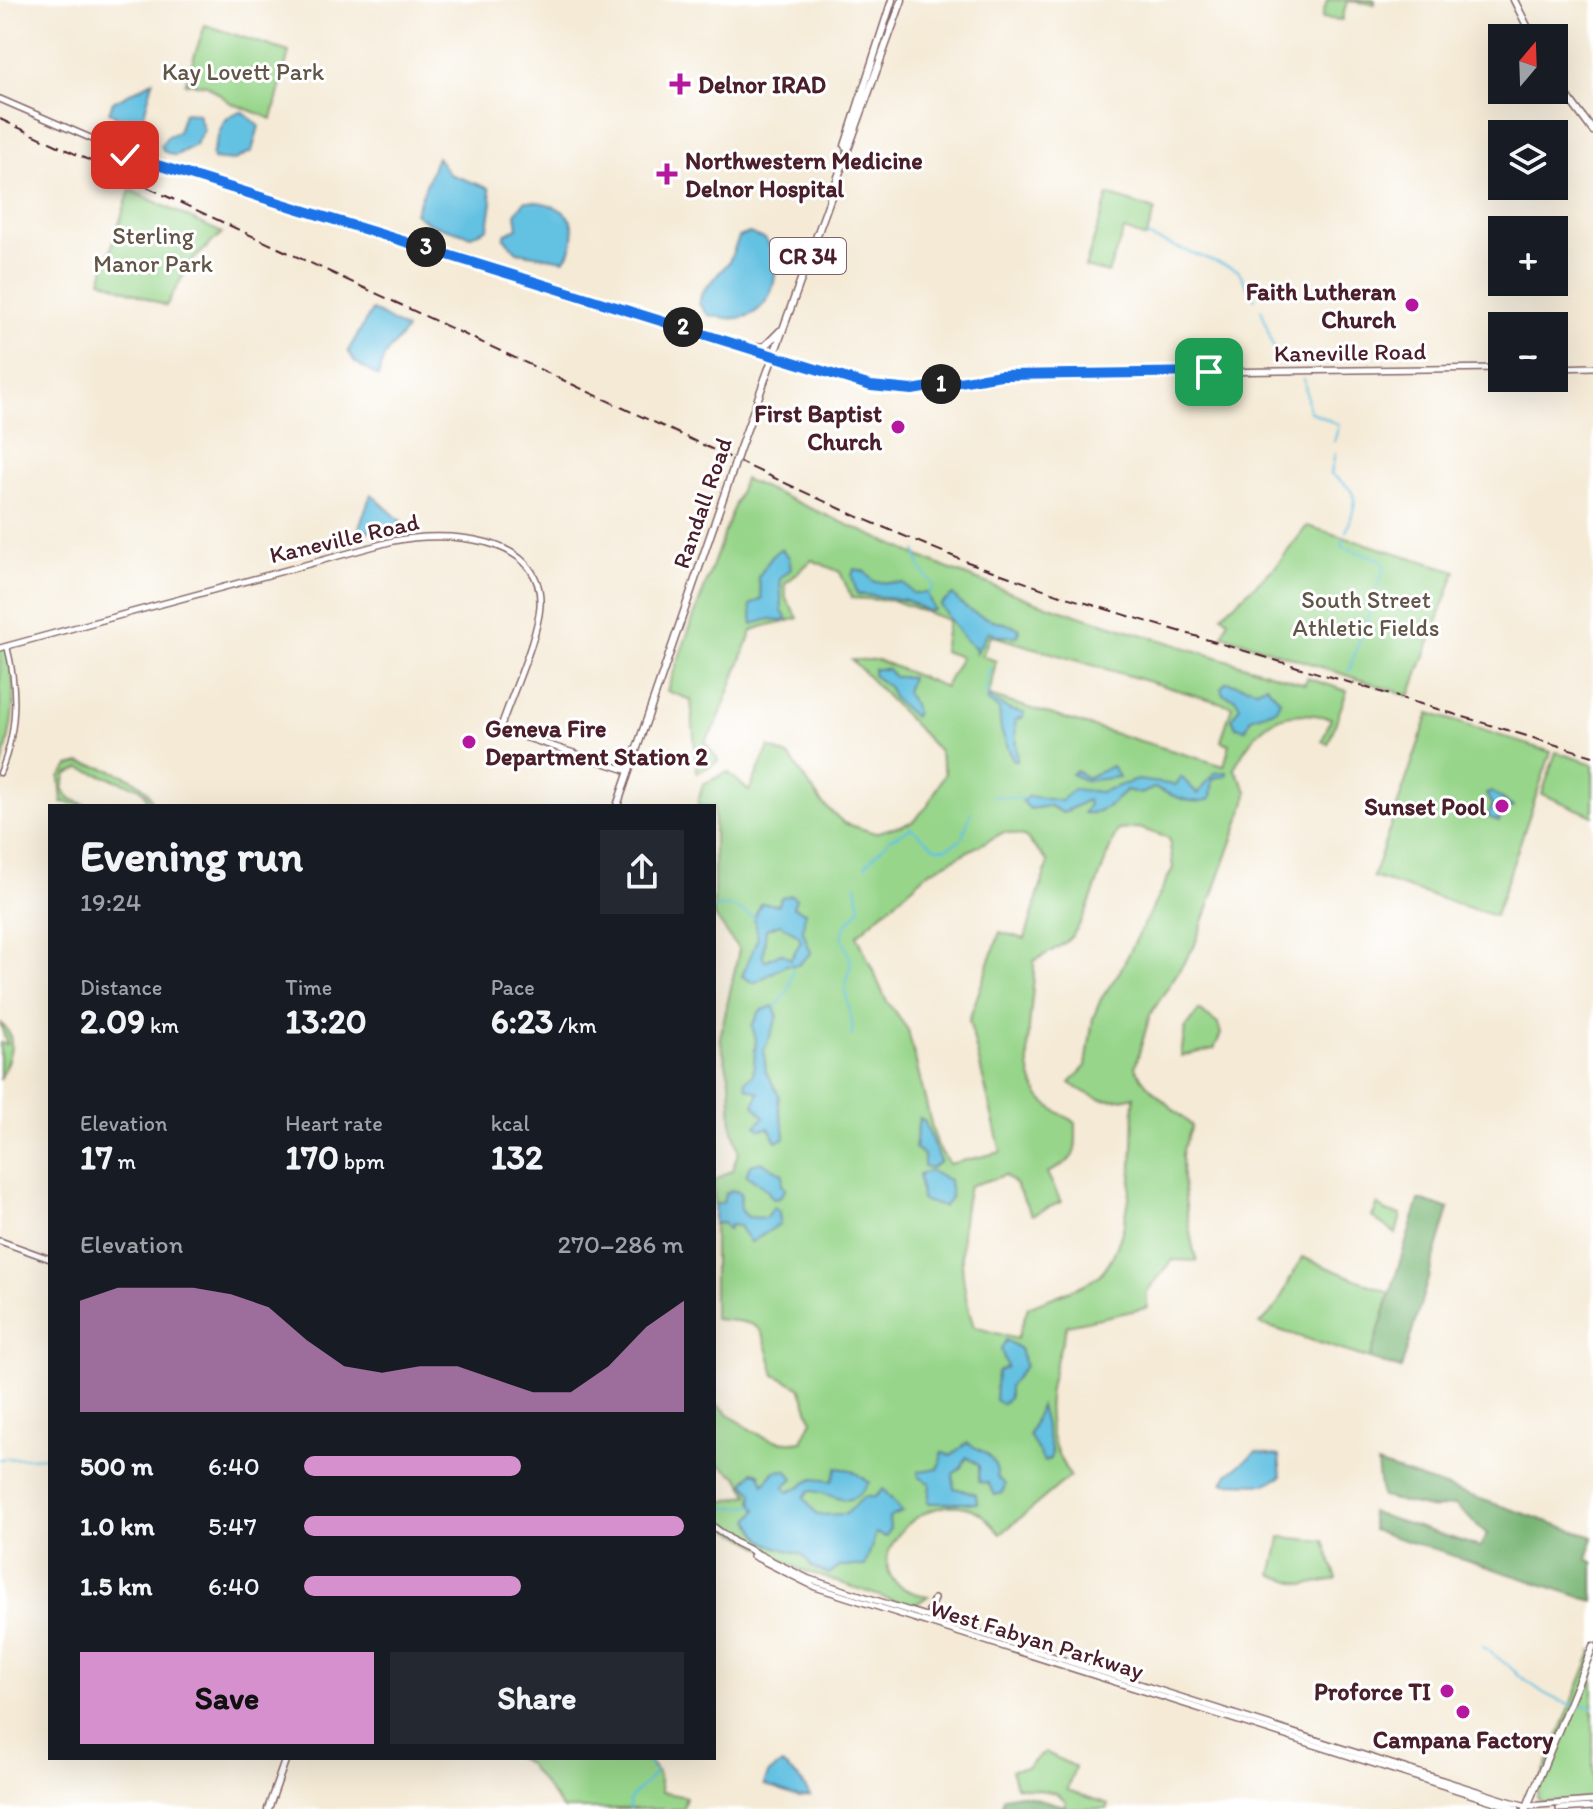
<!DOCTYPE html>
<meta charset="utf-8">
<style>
:root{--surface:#171b24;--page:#242831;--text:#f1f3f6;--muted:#9ea1a6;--accent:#d690ce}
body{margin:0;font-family:Itim,sans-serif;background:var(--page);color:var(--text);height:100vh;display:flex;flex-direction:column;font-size:30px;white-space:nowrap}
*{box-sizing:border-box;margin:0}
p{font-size:26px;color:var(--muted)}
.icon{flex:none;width:44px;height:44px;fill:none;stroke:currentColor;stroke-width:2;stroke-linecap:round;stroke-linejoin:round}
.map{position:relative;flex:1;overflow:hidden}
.side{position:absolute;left:48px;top:804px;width:668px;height:956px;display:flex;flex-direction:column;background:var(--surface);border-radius:0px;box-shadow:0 8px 32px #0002}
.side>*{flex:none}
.needle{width:52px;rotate:19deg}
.controls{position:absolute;left:1488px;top:24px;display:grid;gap:16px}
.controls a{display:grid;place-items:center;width:80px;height:80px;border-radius:0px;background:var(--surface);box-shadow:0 8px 32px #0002;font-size:40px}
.pin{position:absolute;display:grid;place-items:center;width:68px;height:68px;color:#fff;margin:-34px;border-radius:16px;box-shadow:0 4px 12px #0006}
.km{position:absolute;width:40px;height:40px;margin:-20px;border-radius:50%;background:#222;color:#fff;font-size:22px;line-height:40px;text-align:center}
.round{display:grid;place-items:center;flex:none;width:84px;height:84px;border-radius:0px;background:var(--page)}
.overview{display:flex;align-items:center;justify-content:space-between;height:136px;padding:0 32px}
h1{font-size:44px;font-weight:700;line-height:60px}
.stats{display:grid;grid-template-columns:repeat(3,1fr);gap:12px;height:136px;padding:8px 32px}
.stats div{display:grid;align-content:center}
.stats b{font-size:34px;font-weight:700}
.stats small{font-size:22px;font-weight:400}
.stats p{font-size:22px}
.chart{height:224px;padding:16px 32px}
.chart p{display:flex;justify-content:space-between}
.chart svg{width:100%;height:144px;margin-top:8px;fill:var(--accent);opacity:.7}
.action{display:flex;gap:16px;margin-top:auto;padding:16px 32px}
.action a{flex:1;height:92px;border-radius:0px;background:var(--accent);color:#111;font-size:32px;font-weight:700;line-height:92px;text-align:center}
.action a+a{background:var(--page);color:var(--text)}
ul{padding:0 32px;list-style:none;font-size:26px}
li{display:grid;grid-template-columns:128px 96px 1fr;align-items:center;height:60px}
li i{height:20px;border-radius:10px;background:var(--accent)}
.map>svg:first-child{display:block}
.green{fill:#97d58a;stroke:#707a5a;stroke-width:2;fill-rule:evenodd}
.forest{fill:#79b676;stroke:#626a50;stroke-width:2}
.water{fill:#63c1e2;stroke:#567086;stroke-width:2;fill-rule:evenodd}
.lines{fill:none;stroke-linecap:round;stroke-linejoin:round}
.stream{stroke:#63c1e2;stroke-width:2}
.tertiary-casing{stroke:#866667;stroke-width:7}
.secondary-casing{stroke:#866667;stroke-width:8}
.primary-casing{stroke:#866667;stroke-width:9}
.tertiary{stroke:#fff;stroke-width:4}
.secondary{stroke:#fff;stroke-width:5}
.primary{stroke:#fff;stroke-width:6}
.rail{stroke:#4a1f2b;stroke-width:2;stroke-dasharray:12 6;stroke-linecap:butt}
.primary-bridge-casing{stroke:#866667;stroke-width:9;stroke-linecap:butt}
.primary-bridge{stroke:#fff;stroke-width:6}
.route-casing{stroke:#fff;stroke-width:16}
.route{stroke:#1a73e8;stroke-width:10}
.poi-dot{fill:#b5179e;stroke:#fff;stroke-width:3}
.labels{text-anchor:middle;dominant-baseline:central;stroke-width:6;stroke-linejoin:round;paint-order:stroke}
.shield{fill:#fff;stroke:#80626b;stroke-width:2}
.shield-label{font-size:22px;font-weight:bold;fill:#4a1f2b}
.park-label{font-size:24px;fill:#615648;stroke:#fff}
.poi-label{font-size:24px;font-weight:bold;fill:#4a1f2b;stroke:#fff;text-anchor:end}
.street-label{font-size:24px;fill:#4a1f2b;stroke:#fff}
</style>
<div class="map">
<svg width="1593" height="1809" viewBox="0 0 1593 1809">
<rect width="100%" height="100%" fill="#fff"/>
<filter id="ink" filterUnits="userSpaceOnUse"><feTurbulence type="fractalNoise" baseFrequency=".0125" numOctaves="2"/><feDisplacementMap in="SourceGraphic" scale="16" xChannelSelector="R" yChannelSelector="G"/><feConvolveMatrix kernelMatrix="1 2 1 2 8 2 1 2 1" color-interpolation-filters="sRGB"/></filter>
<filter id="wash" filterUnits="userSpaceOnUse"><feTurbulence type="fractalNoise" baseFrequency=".006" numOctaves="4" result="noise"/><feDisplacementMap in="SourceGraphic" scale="32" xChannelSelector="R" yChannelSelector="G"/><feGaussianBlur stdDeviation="1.8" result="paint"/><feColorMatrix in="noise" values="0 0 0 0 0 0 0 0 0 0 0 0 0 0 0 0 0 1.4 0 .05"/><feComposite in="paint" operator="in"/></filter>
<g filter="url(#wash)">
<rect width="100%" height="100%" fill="#f4ead6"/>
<path class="green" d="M1327 0H1375V4L1347 1 1342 20 1322 18Z
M205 25 289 52 272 119 231 103 207 85 185 83Z
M130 190 222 233 191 262 166 306 101 280Z
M1108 195 1155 210 1146 238 1124 230 1108 273 1085 267Z
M744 479 946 568 1036 602 1305 684 1307 678 1347 691 1328 744 1322 741 1331 718C1278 705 1258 724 1234 768L1247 791 1246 802 1194 947 1150 1015 1135 1067C1146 1090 1173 1107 1192 1126 1189 1135 1183 1146 1182 1156 1182 1180 1189 1239 1197 1261L1173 1260 1147 1291V1308L1067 1325C1049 1383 1035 1423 1070 1476L1001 1534C995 1529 990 1521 984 1516 926 1473 833 1581 928 1596L912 1607 799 1569 714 1520V1504L749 1495 738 1477 714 1461V1402C741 1423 766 1448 802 1441L812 1420 800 1387 775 1375C760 1325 768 1323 714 1319V1181L732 1170 739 1151 732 1126 730 1080 720 1038 739 950 714 915V806H697L703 784 728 772 749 791 769 747 790 757 822 803 844 823 875 833 912 822 927 807 945 773 939 751 852 660H878L945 687 961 657 943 651 948 620 895 601 852 598 840 572 812 560 785 584 786 598 798 618C781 624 768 622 752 631L717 723 705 742 719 761 697 773 691 700 667 691ZM990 635 1232 706 1221 741 1230 744 1224 766 989 696 996 661 982 656ZM1139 828 1169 838 1173 868 1120 971 1101 999 1093 1018 1086 1066 1070 1083C1093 1099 1107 1104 1134 1096 1133 1145 1136 1236 1100 1274 1088 1286 1046 1299 1028 1307L1017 1339 974 1327C959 1284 958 1231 969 1186L1005 1175 1015 1184 1032 1215 1061 1202 1047 1173C1078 1159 1076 1155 1076 1123 1065 1116 1048 1108 1040 1097 1016 1063 1036 1001 1034 961 1044 955 1057 949 1067 941 1089 922 1103 858 1118 830ZM1004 832 1024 836 1048 862 1025 939 1000 932 969 1020 1001 1152 949 1164 936 1144 908 1030 886 1000 857 935 929 872Z
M1307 526 1456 571 1410 696 1223 635 1228 620 1222 615 1277 565Z
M7 646C19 692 13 729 0 773V648Z
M1429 713 1551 752 1495 916 1373 877Z
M1556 752 1593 764V816L1542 794Z
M80 763C103 767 152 778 152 806H147L146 795 140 788 80 768 67 774 63 788 69 798 89 806 62 802 60 777 69 766Z
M1199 1010 1218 1024 1221 1034 1214 1049 1181 1056 1185 1029Z
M0 1023C21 1038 7 1061 0 1080V1043L7 1044Z
M1378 1204 1385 1211 1401 1215 1396 1234 1372 1217Z
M1302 1257 1390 1293 1370 1359 1260 1324 1276 1307Z
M1281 1537 1324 1541 1337 1579 1305 1585 1272 1575Z
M1593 1650V1799L1542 1802 1537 1797 1538 1787Z
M1045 1752 1075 1767 1067 1790 1108 1804 1107 1809H1063L1066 1801 1056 1793 1016 1786 1011 1770 1027 1767Z
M518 1758H647L658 1773 661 1792 686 1797 683 1809H563L528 1764Z"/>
<path class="forest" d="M1419 1200 1449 1209 1401 1369 1370 1359Z
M1377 1464 1593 1537 1587 1559 1593 1562V1601L1373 1530 1370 1512 1480 1547 1487 1534 1455 1505 1433 1509 1381 1497Z
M1020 1794 1065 1806 1063 1809H1002L1003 1797Z"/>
<path class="water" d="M153 81 140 129 109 112 113 102Z
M243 112 259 126 252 151 233 161 213 159 212 154C219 136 221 112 243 112Z
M184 113 198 114 204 130 195 145 175 156 163 151 161 145 168 136 178 132Z
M437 157 449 174 489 188 492 202 488 228 471 236 428 223 415 213Z
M525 201C553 202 580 212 572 244 570 251 569 255 564 260L517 252 504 238 506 233 518 228 516 213Z
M749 233 765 239C784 261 776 306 747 316 734 321 721 317 708 315L699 304 702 292 729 262 739 237Z
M372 310 406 330 384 357 378 377 355 362 348 351Z
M371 494 401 521 397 526 357 533Z
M781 549 789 557 791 569 780 579 782 611 788 621 770 619 753 624 750 605 762 599 758 577C765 569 772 552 781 549Z
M854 569 864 571 874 582 903 583 913 593H927L934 610 927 611 906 600 857 594 852 576Z
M953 595C972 619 992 618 1019 628L1018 636H999L988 631 976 653 975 647C964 643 947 615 940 605Z
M874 669H888L894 677H911L906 692 916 711 914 717 894 699 888 686 873 675Z
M1226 682 1257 689 1266 685 1280 700 1277 709 1251 718 1246 729 1236 727 1232 718 1240 706 1235 698 1223 694 1221 688Z
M987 697 1010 710 1024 713 1023 717 1015 720 1017 760H1013L1001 730 999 709 987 701Z
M1112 766 1119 777 1086 781 1071 774 1076 771 1087 778Z
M1227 772V776L1213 778 1211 798C1193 808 1172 794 1154 788L1141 794 1126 790C1116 801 1100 815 1084 813L1089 804 1087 800 1063 813 1050 806 1030 809 1022 801 1029 796 1061 801 1073 789 1100 792 1137 780 1176 785 1181 777 1198 794 1214 773Z
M1492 792 1513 807 1503 812 1499 821 1488 817 1492 805 1486 794Z
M792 895 796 899 793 907 805 912 803 931 811 953 798 965H786L754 983 742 976 758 938 754 919 761 903 779 905 781 897ZM780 924 798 935 801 941 791 959 781 953 765 961 763 956 766 929Z
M773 1006 778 1016 764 1051 766 1072 779 1095C776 1110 785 1122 785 1138L776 1141 769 1128 760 1129 756 1126 764 1117 754 1105 759 1092 747 1088 745 1081 753 1075 756 1039 752 1026 760 1011Z
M919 1118 924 1120 940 1162 931 1168 924 1166V1155L915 1148Z
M762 1162 783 1174 782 1185 786 1189 779 1198 773 1199 766 1189 746 1175 751 1165Z
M929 1171 949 1180 951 1198 943 1207 921 1200 919 1174Z
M732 1190 741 1193 740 1209 748 1217 765 1218 774 1207 779 1211 780 1224 750 1243 739 1226 730 1225 728 1230 723 1223 714 1224V1205L723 1203 725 1194Z
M1006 1340 1020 1349 1025 1366 1009 1386V1398L1002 1404 995 1400 997 1372 1007 1367 1001 1349Z
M1040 1406 1052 1453 1051 1459 1044 1462 1029 1435Z
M967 1443C983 1451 998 1457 997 1477L1005 1484 1003 1493 995 1495 988 1483 979 1482V1466L967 1457 961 1468 953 1474 954 1488 976 1494 977 1503H928L930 1483 919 1477 918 1471 939 1468 942 1452 951 1456Z
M1256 1452 1279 1456 1281 1477 1266 1484 1223 1483 1228 1474Z
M837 1468 851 1470 869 1482C849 1516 832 1490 809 1491L804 1497 817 1515 846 1514 864 1497H875L883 1489 902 1512 889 1518 890 1529 886 1537 876 1533 865 1566H840L829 1574 813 1568 802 1554C774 1546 763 1548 750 1520L757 1510 752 1502 753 1493 744 1483 753 1472 760 1474 764 1484 775 1471 786 1470 793 1478 784 1488 789 1492 813 1479 832 1481Z
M782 1764 800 1779 810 1796 798 1797 764 1785 768 1774Z"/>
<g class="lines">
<path class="stream" d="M1146 236 1238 270 1255 299
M1261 309 1275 353 1288 364
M1304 379 1309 411 1339 425 1334 442
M1335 453 1331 474C1361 494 1358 499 1346 532
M1344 538 1342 547 1380 559 1385 566 1349 671
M916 550 920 566
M921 569 934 586 928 594
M987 697 986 681 990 668
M993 796 1023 799
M963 837 971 812
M865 866 890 839 911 828 936 848H946L961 840
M714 908 730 906 755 918
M776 1007 788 991 793 967
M852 1036 853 1027 845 990 851 961 842 937 845 926 860 909 856 885
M0 1459 50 1457
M714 1509 754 1506
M1483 1647C1519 1670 1547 1710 1593 1706
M630 1809 629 1800 655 1773 644 1758"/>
</g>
</g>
<g filter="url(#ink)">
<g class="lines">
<g class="tertiary-casing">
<path id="tertiary" d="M0 773C18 731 18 689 7 646"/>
</g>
<g class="secondary-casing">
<path id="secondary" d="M0 99 148 163 886 389 912 390 1001 375 1502 368
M1554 368 1593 367
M0 648 393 541C441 531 544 533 540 606 538 638 511 696 500 729L629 771
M0 1241 50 1259
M714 1527 736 1543
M736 1543 809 1579 1505 1800 1527 1806 1593 1801
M753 1556 815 1587 1517 1809
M934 1599 929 1610 935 1618
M1559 1809 1593 1807"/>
</g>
<g class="primary-casing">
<path id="primary" d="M1514 0 1533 38
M1554 78 1593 131
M845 146 892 0
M752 348 765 346 780 331
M739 451 902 0
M617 806 731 475
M268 1809 286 1758
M1526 1809 1593 1646"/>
</g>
<use href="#tertiary" class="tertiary"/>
<use href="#secondary" class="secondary"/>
<use href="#primary" class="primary"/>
<path class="rail" d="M0 119 854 515 962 560 1066 597 1593 756"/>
<g class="primary-bridge-casing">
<path id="primary-bridge" d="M731 475 739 451"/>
</g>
<use href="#primary-bridge" class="primary-bridge"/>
</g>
</g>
<g class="lines" filter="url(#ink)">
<g class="route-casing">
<path id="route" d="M125 155 871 386 912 390 1001 375 1209 372"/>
</g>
<use href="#route" class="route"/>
</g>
<g class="poi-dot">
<path d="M676 72h8v8h8v8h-8v8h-8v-8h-8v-8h8z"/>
<path d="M663 162h8v8h8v8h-8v8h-8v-8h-8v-8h8z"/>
<circle cx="1412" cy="305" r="8"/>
<circle cx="898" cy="427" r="8"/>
<circle cx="469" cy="742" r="8"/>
<circle cx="1502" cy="806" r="8"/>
<circle cx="1447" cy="1691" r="8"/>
<circle cx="1463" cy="1712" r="8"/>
</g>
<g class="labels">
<rect class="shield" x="770" y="238" width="76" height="36" rx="6"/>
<g class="shield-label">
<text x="808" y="256">CR 34</text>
</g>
<g class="park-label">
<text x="243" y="71">Kay Lovett Park</text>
<text x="153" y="235">Sterling<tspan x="153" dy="28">Manor Park</tspan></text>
<text x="1366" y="599">South Street<tspan x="1366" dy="28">Athletic Fields</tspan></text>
</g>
<g class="poi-label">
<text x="698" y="84" text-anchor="start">Delnor IRAD</text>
<text x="685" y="160" text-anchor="start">Northwestern Medicine<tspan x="685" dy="28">Delnor Hospital</tspan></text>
<text x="1396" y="291">Faith Lutheran<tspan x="1396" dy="28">Church</tspan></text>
<text x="882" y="413">First Baptist<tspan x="882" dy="28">Church</tspan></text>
<text x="485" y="728" text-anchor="start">Geneva Fire<tspan x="485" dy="28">Department Station 2</tspan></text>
<text x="1486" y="806">Sunset Pool</text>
<text x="1431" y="1691">Proforce TI</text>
<text x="1463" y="1739" text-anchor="middle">Campana Factory</text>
</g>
<g class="street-label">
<text transform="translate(1350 352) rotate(-1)">Kaneville Road</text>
<text transform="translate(702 503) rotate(-71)">Randall Road</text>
<text transform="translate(344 538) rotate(-13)">Kaneville Road</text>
<text transform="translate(1037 1639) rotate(17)">West Fabyan Parkway</text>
</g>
</g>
</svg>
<div class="controls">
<a><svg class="needle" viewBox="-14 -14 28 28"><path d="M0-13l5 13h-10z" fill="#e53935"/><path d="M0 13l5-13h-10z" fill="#9ea1a6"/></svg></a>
<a><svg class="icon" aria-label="layers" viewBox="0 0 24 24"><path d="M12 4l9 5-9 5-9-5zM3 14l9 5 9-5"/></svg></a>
<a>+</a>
<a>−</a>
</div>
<div class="pin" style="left:1209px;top:372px;background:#1e9e55"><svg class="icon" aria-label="arrive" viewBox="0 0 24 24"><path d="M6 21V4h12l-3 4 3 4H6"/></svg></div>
<div class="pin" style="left:125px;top:155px;background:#d93025"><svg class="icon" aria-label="check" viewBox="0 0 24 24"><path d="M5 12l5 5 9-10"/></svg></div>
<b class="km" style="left:941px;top:384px">1</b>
<b class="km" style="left:683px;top:327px">2</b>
<b class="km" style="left:426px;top:247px">3</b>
<section class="side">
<div class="overview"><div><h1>Evening run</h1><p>19:24</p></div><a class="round"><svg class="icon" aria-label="share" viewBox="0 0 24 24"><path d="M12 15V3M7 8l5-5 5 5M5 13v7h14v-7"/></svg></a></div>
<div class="stats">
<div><p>Distance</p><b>2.09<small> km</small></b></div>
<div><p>Time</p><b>13:20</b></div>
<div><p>Pace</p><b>6:23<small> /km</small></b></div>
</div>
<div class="stats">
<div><p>Elevation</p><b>17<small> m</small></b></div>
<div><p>Heart rate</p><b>170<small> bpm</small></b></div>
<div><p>kcal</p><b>132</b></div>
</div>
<div class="chart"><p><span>Elevation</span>270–286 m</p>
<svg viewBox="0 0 160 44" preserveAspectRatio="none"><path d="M0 44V10L10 6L20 6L30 6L40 8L50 12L60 22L70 30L80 32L90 30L100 30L110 34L120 38L130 38L140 30L150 18L160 10V44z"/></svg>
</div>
<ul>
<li><b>500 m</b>6:40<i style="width:57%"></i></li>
<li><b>1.0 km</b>5:47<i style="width:100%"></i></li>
<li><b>1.5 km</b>6:40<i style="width:57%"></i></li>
</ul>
<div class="action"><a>Save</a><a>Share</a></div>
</section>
</div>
